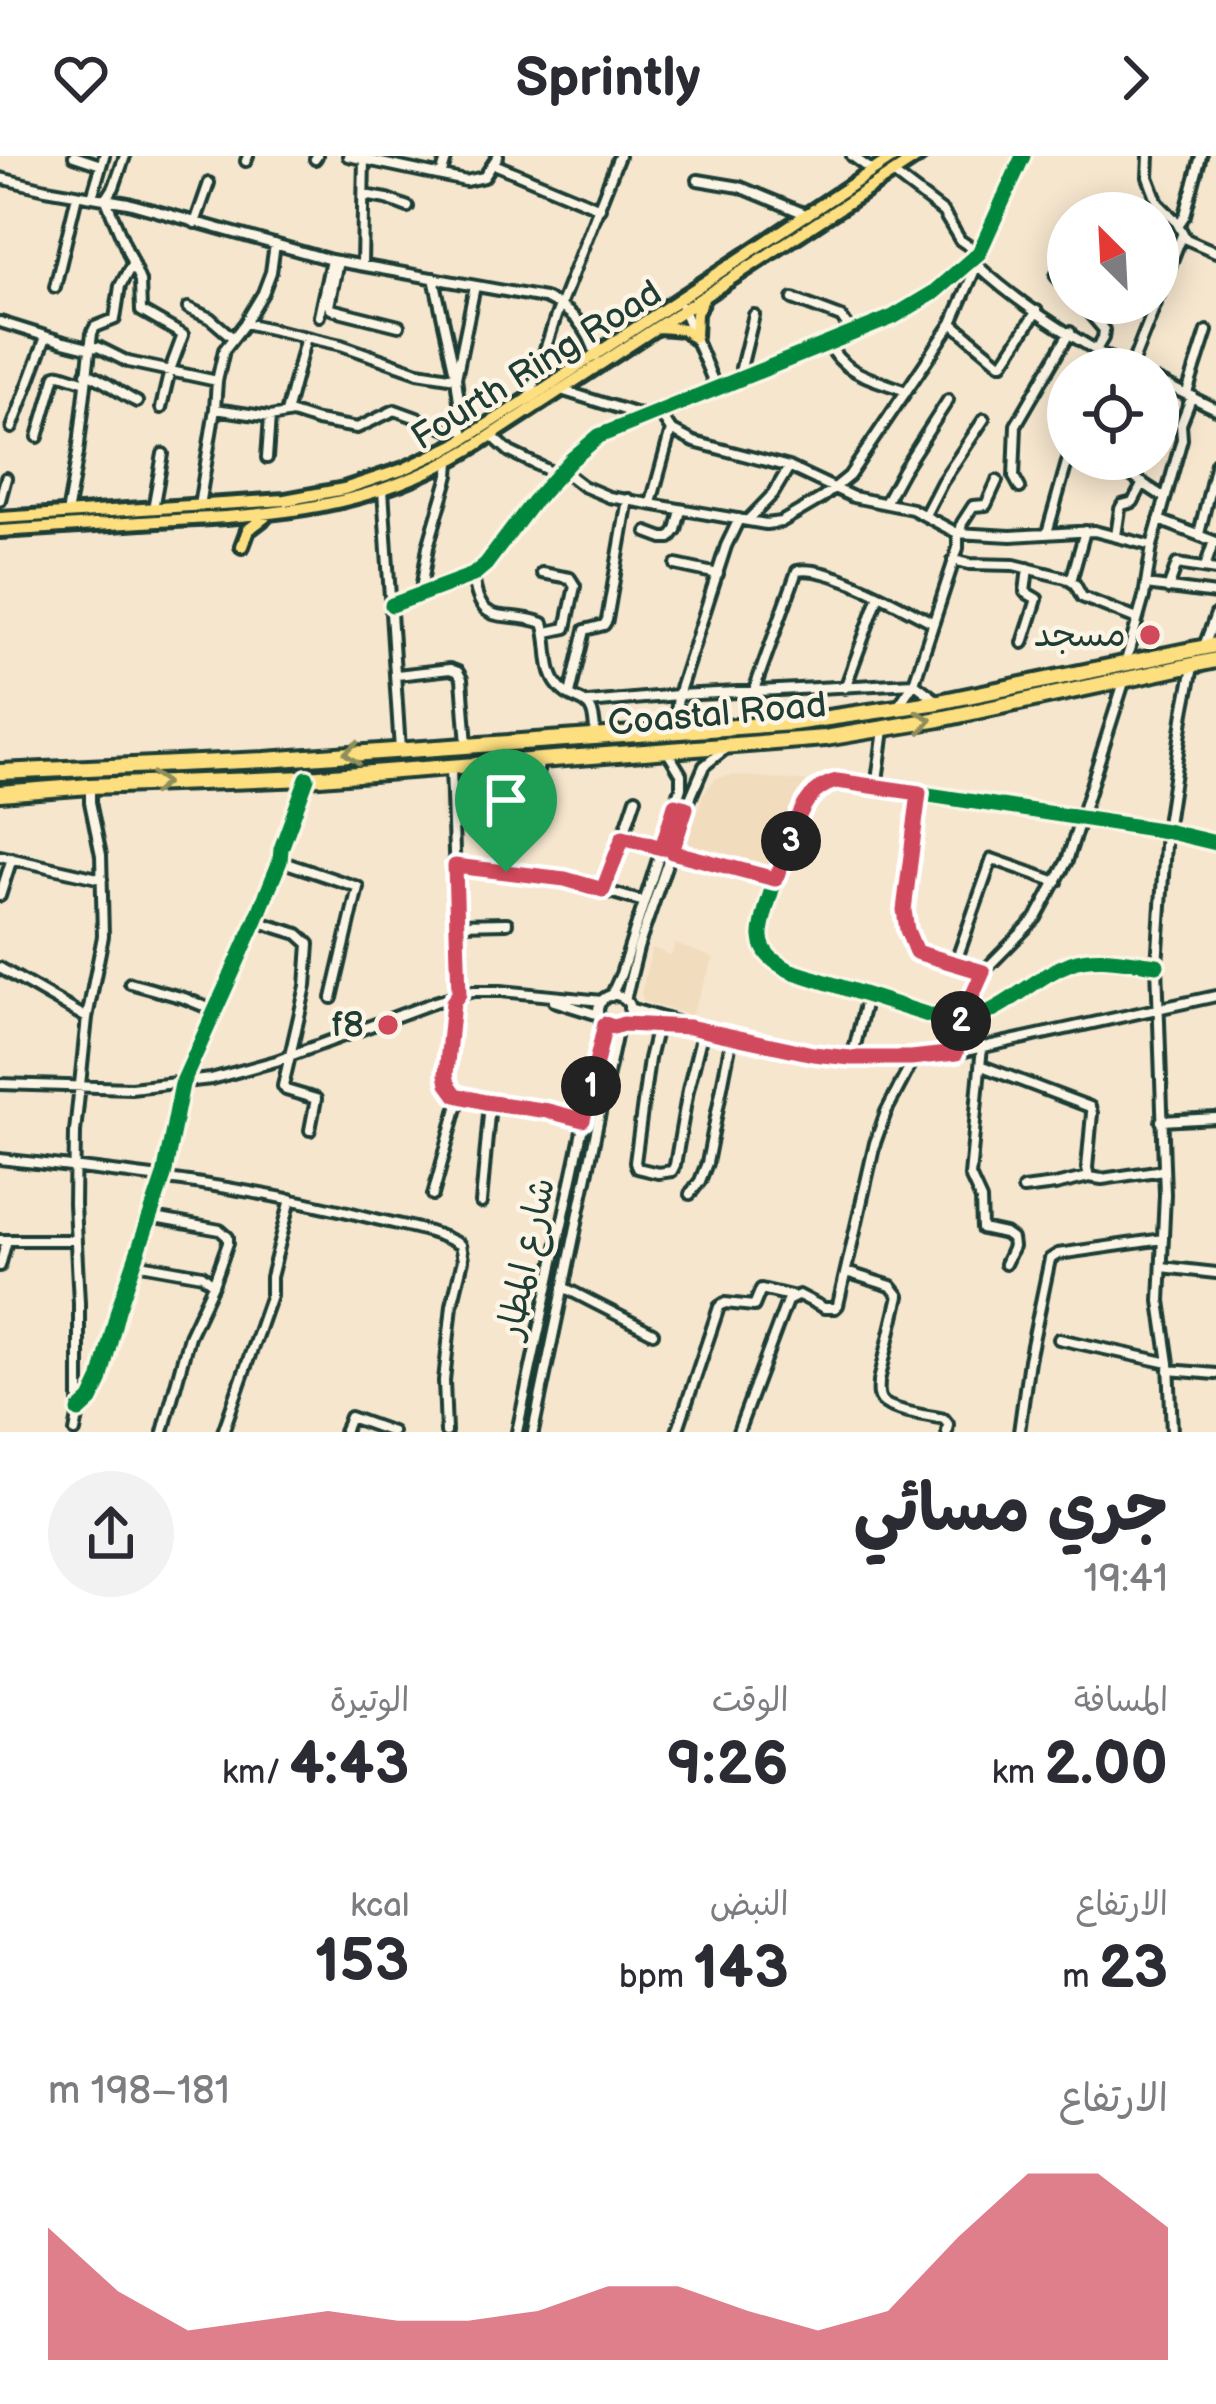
<!DOCTYPE html>
<html lang="ar">
<meta charset="utf-8">
<style>
:root{--surface:#fff;--page:#f2f2f3;--text:#2b2b33;--muted:#7c7c81;--accent:#d1495b}
body{margin:0;font-family:"Balsamiq Sans","Playpen Sans Arabic",sans-serif;background:var(--page);color:var(--text);direction:rtl;height:100vh;display:flex;flex-direction:column;font-size:45px;white-space:nowrap}
*{box-sizing:border-box;margin:0}
p{font-size:39px;color:var(--muted)}
.icon{flex:none;width:66px;height:66px;fill:none;stroke:currentColor;stroke-width:2;stroke-linecap:round;stroke-linejoin:round}
.map{position:relative;height:1276px;overflow:hidden;direction:ltr}
.sheet{display:flex;flex-direction:column;background:var(--surface);flex:1}
.sheet>*{flex:none}
.needle{width:78px;rotate:336deg}
.buttons{position:absolute;left:1047px;top:36px;display:grid;gap:24px}
.buttons a{display:grid;place-items:center;width:132px;height:132px;border-radius:50%;background:var(--surface);box-shadow:0 6px 30px #0003;font-size:60px}
.pin{position:absolute;display:grid;place-items:center;width:102px;height:102px;color:#fff;margin:-123px -51px;border-radius:50% 50% 50% 0;rotate:-45deg;box-shadow:0 0 12px #0007}
.pin .icon{rotate:45deg}
.km{position:absolute;width:60px;height:60px;margin:-30px;border-radius:50%;background:#222;color:#fff;font-size:33px;line-height:60px;text-align:center}
.round{display:grid;place-items:center;flex:none;width:126px;height:126px;border-radius:63px;background:var(--page)}
.head{display:flex;align-items:center;justify-content:space-between;height:204px;padding:0 48px}
h1{font-size:66px;font-weight:700;line-height:90px}
.stats{display:grid;grid-template-columns:repeat(3,1fr);gap:18px;height:204px;padding:12px 48px}
.stats div{display:grid;align-content:center}
.stats b{font-size:60px;font-weight:700}
.stats small{font-size:33px;font-weight:400}
.stats p{font-size:33px}
.chart{height:336px;padding:24px 48px}
.chart p{display:flex;justify-content:space-between}
.chart svg{width:100%;height:216px;margin-top:12px;fill:var(--accent);opacity:.7}
header{display:flex;justify-content:space-between;align-items:center;height:156px;padding:0 48px;background:var(--surface);font-size:54px;font-weight:700}
.map>svg:first-child{display:block}
.built{fill:#f2dcbe}
.lines{fill:none;stroke-linecap:round;stroke-linejoin:round}
.minor-casing{stroke:#1f3d34;stroke-width:16}
.major-casing{stroke:#1f3d34;stroke-width:20}
.highway-casing{stroke:#1f3d34;stroke-width:22}
.minor{stroke:#fcf5e5;stroke-width:8}
.major{stroke:#fddf80;stroke-width:10}
.highway{stroke:#fddf80;stroke-width:14}
.cycleway-casing{stroke:#fcf5e5;stroke-width:22}
.cycleway{stroke:#00873e;stroke-width:15}
.oneway{stroke:#8e8e5a}
.route-casing{stroke:#fff;stroke-width:24}
.route{stroke:#d1495b;stroke-width:15}
.poi-dot{fill:#d1495b;stroke:#fcf5e5;stroke-width:4.5}
.labels{text-anchor:middle;dominant-baseline:central;stroke-width:9;stroke-linejoin:round;paint-order:stroke}
.street-label{font-size:36px;fill:#1f3d34;stroke:#fcf5e5}
.poi-label{font-size:36px;fill:#1f3d34;stroke:#fcf5e5;text-anchor:end}
</style>
<header><svg class="icon" aria-label="forward" viewBox="0 0 24 24"><path d="M9 5l7 7-7 7"/></svg>Sprintly<svg class="icon" aria-label="heart" viewBox="0 0 24 24"><path d="M12 20l-8-8c-3-5 5-10 8-4 3-6 11-1 8 4z"/></svg></header>
<div class="map">
<svg width="1216" height="1276" viewBox="0 0 1216 1276">
<rect width="100%" height="100%" fill="#f6e6ce"/>
<filter id="ink" filterUnits="userSpaceOnUse"><feTurbulence type="fractalNoise" baseFrequency=".00833" numOctaves="2"/><feDisplacementMap in="SourceGraphic" scale="24" xChannelSelector="R" yChannelSelector="G"/><feConvolveMatrix kernelMatrix="1 2 1 2 8 2 1 2 1" color-interpolation-filters="sRGB"/></filter>
<g filter="url(#ink)">
<path class="built" d="M734 619 812 626 809 633H805L778 713 684 697 703 638 716 622Z
M675 788 714 802 691 860 645 846 641 838 652 792 671 799Z"/>
<g class="lines">
<g class="minor-casing">
<path id="minor" d="M74 0 101 9
M348 0 466 25 484 21 498 0
M852 0 873 15
M1149 0 1148 21 1158 47 1176 65 1186 83 1216 96
M315 3 317 0
M246 5 248 0
M494 8 600 52
M441 20 447 0
M0 22 46 33 128 47 331 104 544 142C571 153 589 172 596 200
M698 24 740 31 808 59
M364 39 387 43 408 51
M92 41 104 0
M107 42 114 31 125 0
M106 44 140 125 141 155 183 179 170 214 161 252
M1085 57 1087 53
M1116 57 1119 52
M195 67 209 27
M1179 68 1185 59 1201 0
M1068 94 1056 120 1068 132
M338 105 329 150 331 153 399 170
M362 108 364 1
M977 109C1017 147 1080 186 1129 213
M55 131 77 39
M1158 141 1182 79
M793 143 841 161 853 178
M1081 147 1104 174 1103 182 1096 194
M682 151 716 232
M188 152 210 162 232 181
M319 160 331 104
M0 166 64 186 88 192 98 191 128 206 217 225
M245 167 341 189 418 216 456 222 434 122
M952 167 1000 207H1003L1037 155
M1099 168 1109 147
M829 187C841 218 878 224 906 235
M1130 213 1156 147
M86 217C106 224 118 237 137 246
M745 221 741 212 754 159
M1158 225 1216 253
M561 234 644 260
M1187 237 1207 175
M530 240 556 160 619 0
M215 253 270 261 292 257 317 265 357 272 395 254 450 274 462 273
M659 256 671 274 694 286 789 311 853 341 912 353 957 377 1011 380 1094 375 1152 390
M286 257 306 181
M12 272 46 181
M463 275 456 222 475 130
M491 279 510 296 558 319
M38 281 56 219 61 218 86 226
M267 302 270 261
M1124 303 1122 310 1124 315 1165 342
M562 314 583 330 609 341 766 368 781 366 822 342 849 320 952 167 977 109 979 97 960 84 943 56 892 17
M1020 332 1014 321 1016 269 1070 176
M383 334 400 594
M0 344 6 322
M651 347 671 274
M885 347 903 314 948 244
M199 350 215 253 217 225 224 194 245 167 263 137 271 116 275 88
M153 353 163 298
M67 358 78 297 92 177 95 171 115 163 120 130 132 108
M925 359 942 326 984 263
M748 364 773 338 789 311
M1159 364 1216 386
M647 376 663 382H670L676 374 681 354
M960 377 962 367 973 350 986 349 997 325
M1047 377 1068 303
M1199 378 1216 307
M1116 380 1120 353 1122 349 1133 346 1143 327
M953 404 970 408 1014 409 1066 422 1075 428 1082 441 1137 463
M676 409 718 418
M1205 411 1214 385
M542 417 570 422 575 430 566 472 547 476
M473 419C480 476 504 452 543 467 550 485 545 510 556 527 575 554 595 532 595 579
M1071 425 1085 375
M1146 429 1216 438
M1168 433 1177 408 1216 414
M420 440 428 391 449 319 450 305
M392 449 473 419 486 408 533 346 571 304 599 280 893 161 933 137 979 97 1023 0
M1023 487 1037 443 1025 436 1028 412
M1204 490 1216 458
M1126 505 1144 441 1152 390 1182 283 1181 268 1192 240
M397 519 450 513 458 516 462 523 467 589
M845 532 879 439
M753 537 797 415C828 408 902 451 932 466
M570 538 585 474 604 469 607 464 628 343
M588 547 678 539 914 527 939 546
M899 549 914 527 958 392V378
M671 576 675 568 678 539 726 390 739 363
M451 612 459 837 452 852 446 918 453 935 463 942 548 955 583 965
M876 632 884 574
M919 637 904 754 907 774 916 796 983 816
M530 676 539 606
M623 681 636 642
M672 696 775 723
M0 700 102 723
M280 705 358 731 332 842
M455 710 565 723 644 746
M603 734 623 681 662 692
M0 740 12 702
M256 765 298 778 309 788 306 830 283 930 286 934 316 943 310 974
M457 768 507 767
M955 808 992 703 1057 726
M1157 809C1130 806 1097 797 1071 807 1023 825 1001 867 944 864L791 815C776 807 762 799 761 781 759 762 799 651 812 637 819 629 827 627 837 625L1166 675 1216 687
M0 812 87 862
M130 827 184 842 216 855
M598 855a16 16 0 1 1 32 0a16 16 0 1 1-32 0Z
M611 840 621 818 681 632V618L667 595
M625 844 638 792 686 652 704 610 725 593
M554 845 599 859
M629 852 676 866
M623 869 689 871 813 898 852 902H911L956 897 1216 840
M657 870 649 903 635 1006 637 1012 658 1017 672 1015 675 1009 688 934 703 874
M982 890 970 1020 981 1044 982 1073 1005 1078 1012 1083 1013 1091 1005 1108
M956 897 966 849 983 816 1036 762 1067 705 1125 523
M852 902 867 840
M982 910 1090 951 1092 957 1087 1012 1089 1021 1102 1023 1163 1014
M0 928 131 932 211 923 276 905 435 846 473 835H501L602 845
M1161 965 1216 962
M0 1003C127 1017 248 1030 372 1062 402 1070 433 1073 460 1089L463 1104 452 1149 444 1225 446 1276
M1023 1033 1055 1029 1089 1021
M690 1038 700 1025 707 1007 732 880
M433 1039 460 941
M481 1047 490 947
M149 1061 220 1074 228 1081V1087L213 1129 189 1180 163 1276
M0 1084H76
M135 1107 202 1119 213 1128
M0 1110 7 1084
M1162 1111 1216 1117
M846 1116 891 1130 899 1140 879 1225C879 1232 877 1239 882 1245 890 1255 931 1260 944 1263L948 1268 947 1276
M563 1131 653 1177
M1059 1183 1169 1207
M1169 1214 1216 1218
M79 1255 91 1244 100 1225 118 1154 164 1020 182 928 256 764 280 705 281 693 306 624
M75 1276 79 1255V1147L74 1048 75 976 87 862 103 780 101 699 90 646V631
M223 1276 271 1139V1121L291 1043
M344 1276 350 1261 392 1276
M517 1276 605 869
M533 1276 618 871
M677 1276 719 1151 725 1147 754 1150 761 1133 791 1140
M738 1276 787 1145 799 1139 824 1152H835L838 1149 875 987 886 956 908 914 911 902
M1019 1276 1029 1204 1050 1103 1058 1098 1163 1083
M1172 1276 1169 1207 1160 1145 1165 1038 1157 809 1166 675 1184 556 1193 511"/>
</g>
<g class="major-casing">
<path id="major" d="M659 171 684 173 693 181
M695 180 696 157 703 143
M0 362 285 344 344 333 404 313 455 289 530 242 895 0
M0 375C53 372 105 368 158 365 274 359 369 354 472 292L919 0
M242 390 248 374 265 361"/>
</g>
<g class="highway-casing">
<path id="highway" d="M0 616 265 604 793 567 939 546 1216 489
M0 637 90 630 307 622 825 582 940 563 1216 504"/>
</g>
<use href="#minor" class="minor"/>
<use href="#major" class="major"/>
<use href="#highway" class="highway"/>
<g class="cycleway-casing">
<path id="cycleway" d="M392 449 473 419 486 408 533 346 571 304 599 280 893 161 933 137 979 97 1023 0
M1157 809C1130 806 1097 797 1071 807 1023 825 1001 867 944 864L791 815C776 807 762 799 761 781 759 762 799 651 812 637 819 629 827 627 837 625L1166 675 1216 687
M79 1255 91 1244 100 1225 118 1154 164 1020 182 928 256 764 280 705 281 693 307 622"/>
</g>
<use href="#cycleway" class="cycleway"/>
</g>
<defs><path id="oneway-chevron" d="M-2-3.5L2.5 0L-2 3.5" fill="none" stroke-width="1.6" stroke-linecap="round" stroke-linejoin="round" transform="scale(3)"/></defs>
<g class="oneway">
<use href="#oneway-chevron" transform="translate(924 565) rotate(-10)"/>
<use href="#oneway-chevron" transform="translate(352 597) rotate(176)"/>
<use href="#oneway-chevron" transform="translate(159 627) rotate(-3)"/>
</g>
</g>
<g class="lines" filter="url(#ink)">
<g class="route-casing">
<path id="route" d="M837 625 919 637 904 754 907 774 916 796 983 816 961 865 956 897 911 902H851L813 898 689 871 623 868 614 871 605 868 583 964 548 955 485 946 456 939 448 928 446 918 453 846 459 838 455 710 565 723 603 734 623 681 662 692 675 649 686 652 672 696 775 723C794 690 793 635 837 625Z"/>
</g>
<use href="#route" class="route"/>
</g>
<g class="poi-dot">
<circle cx="1150" cy="479" r="12"/>
<circle cx="388" cy="869" r="12"/>
</g>
<g class="labels">
<g class="street-label">
<text transform="translate(537 210) rotate(-32)">Fourth Ring Road</text>
<text transform="translate(717 559) rotate(-5)">Coastal Road</text>
<text transform="translate(527 1102) rotate(-78)">شارع المطار</text>
</g>
<g class="poi-label">
<text x="1126" y="479">مسجد</text>
<text x="364" y="869">f8</text>
</g>
</g>
</svg>
<div class="buttons">
<a><svg class="needle" viewBox="-14 -14 28 28"><path d="M0-13l5 13h-10z" fill="#e53935"/><path d="M0 13l5-13h-10z" fill="#7c7c81"/></svg></a>
<a><svg class="icon" aria-label="locate" viewBox="0 0 24 24"><circle cx="12" cy="12" r="6"/><path d="M12 2v4M12 18v4M2 12h4M18 12h4"/></svg></a>
</div>
<div class="pin" style="left:506px;top:716px;background:#1e9e55"><svg class="icon" aria-label="arrive" viewBox="0 0 24 24"><path d="M6 21V4h12l-3 4 3 4H6"/></svg></div>
<b class="km" style="left:591px;top:930px">1</b>
<b class="km" style="left:961px;top:865px">2</b>
<b class="km" style="left:791px;top:685px">3</b>
</div>
<section class="sheet">
<div class="head"><div><h1>جري مسائي</h1><p>19:41</p></div><a class="round"><svg class="icon" aria-label="share" viewBox="0 0 24 24"><path d="M12 15V3M7 8l5-5 5 5M5 13v7h14v-7"/></svg></a></div>
<div class="stats">
<div><p>المسافة</p><b>2.00<small> km</small></b></div>
<div><p>الوقت</p><b>9:26</b></div>
<div><p>الوتيرة</p><b>4:43<small> /km</small></b></div>
</div>
<div class="stats">
<div><p>الارتفاع</p><b>23<small> m</small></b></div>
<div><p>النبض</p><b>143<small> bpm</small></b></div>
<div><p>kcal</p><b>153</b></div>
</div>
<div class="chart"><p><span>الارتفاع</span>181–198 m</p>
<svg viewBox="0 0 160 44" preserveAspectRatio="none"><path d="M0 44V17L10 30L20 38L30 36L40 34L50 36L60 36L70 34L80 29L90 29L100 34L110 38L120 34L130 19L140 6L150 6L160 17V44z"/></svg>
</div>
</section>
